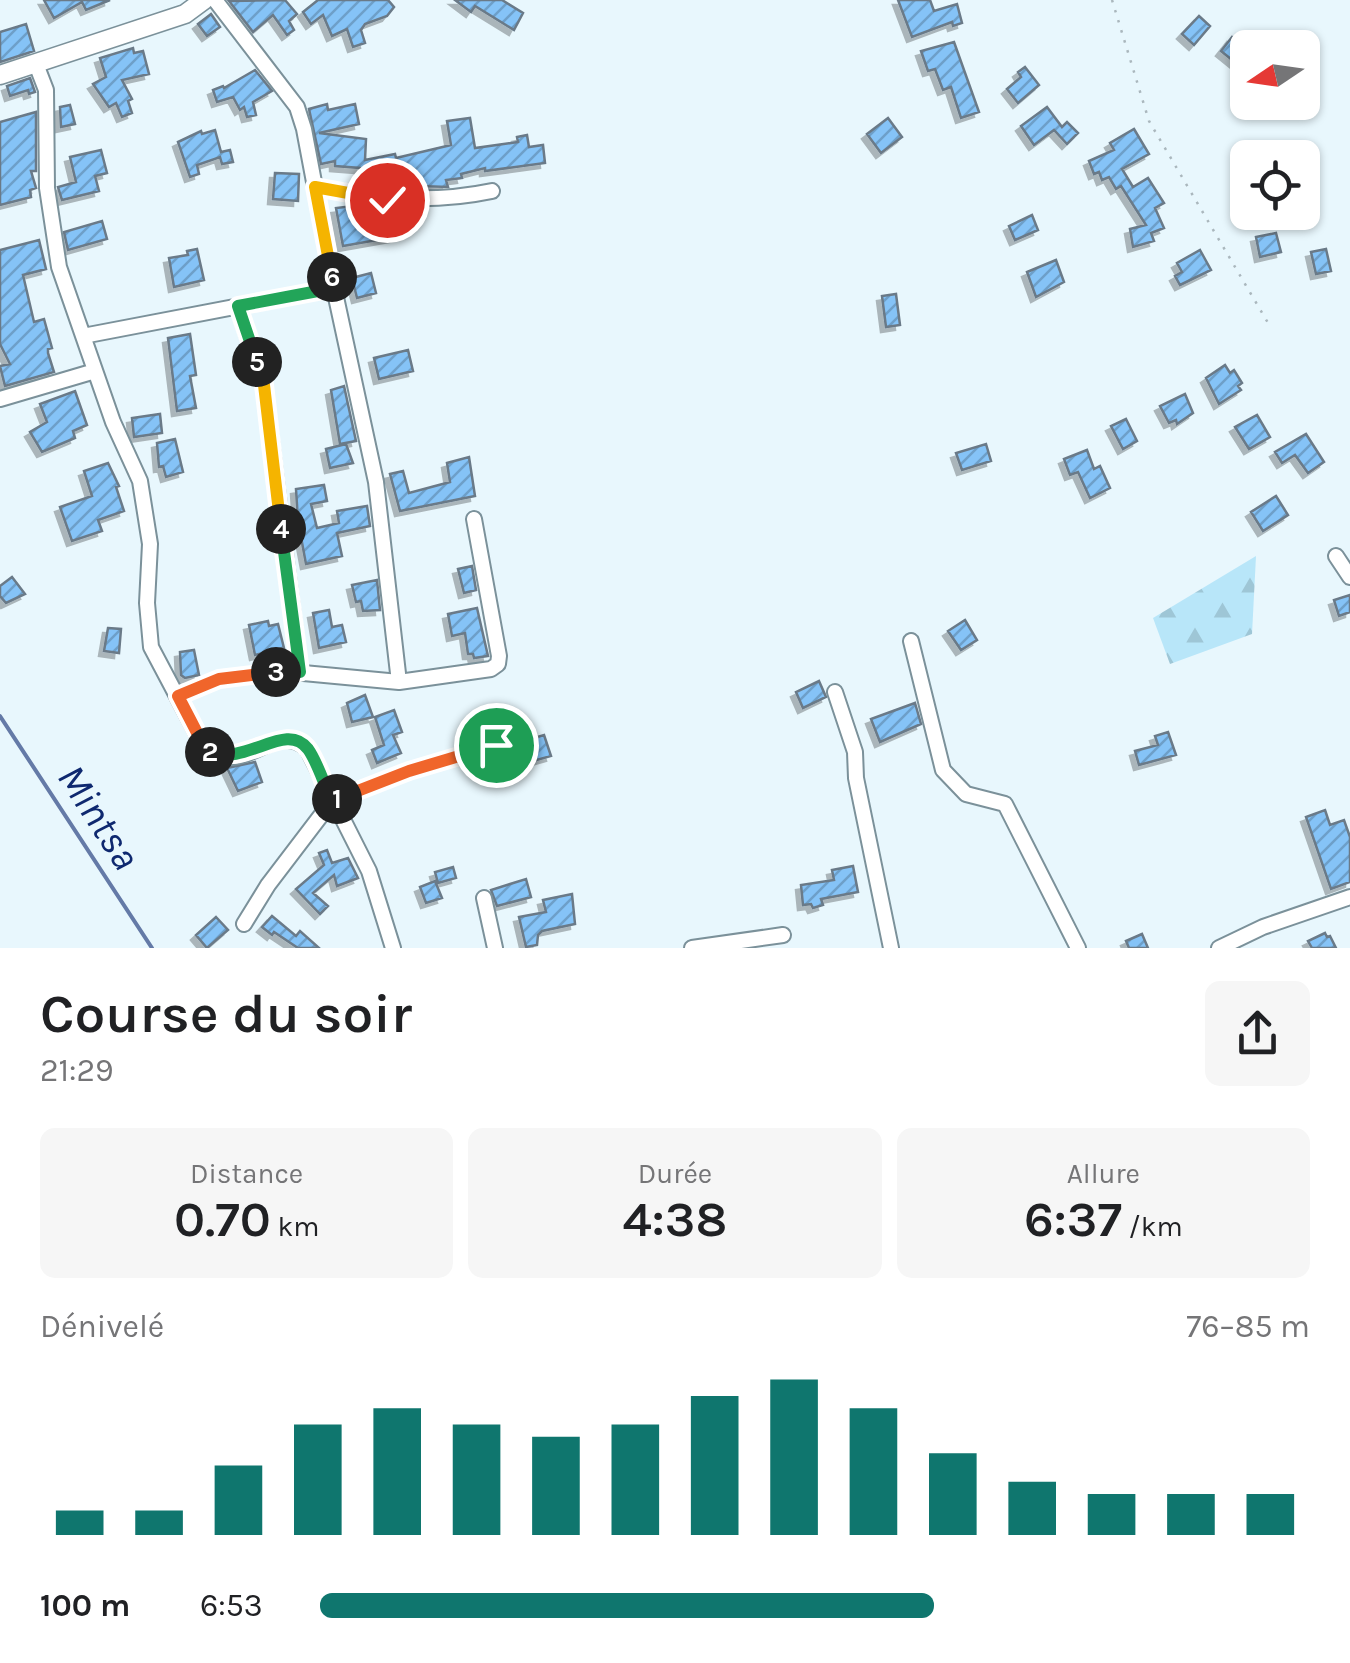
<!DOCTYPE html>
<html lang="fr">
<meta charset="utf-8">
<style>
:root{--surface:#fff;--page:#f6f6f6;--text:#202124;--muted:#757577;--accent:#0f766e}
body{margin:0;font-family:Karla,sans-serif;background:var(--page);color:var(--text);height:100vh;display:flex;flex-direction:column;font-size:38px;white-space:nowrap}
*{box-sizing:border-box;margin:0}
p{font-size:32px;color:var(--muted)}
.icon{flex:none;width:55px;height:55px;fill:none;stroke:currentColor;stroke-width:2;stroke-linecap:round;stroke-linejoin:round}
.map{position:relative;height:948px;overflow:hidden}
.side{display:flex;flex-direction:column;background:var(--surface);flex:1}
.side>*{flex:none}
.needle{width:65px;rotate:257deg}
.fabs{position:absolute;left:1230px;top:30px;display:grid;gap:20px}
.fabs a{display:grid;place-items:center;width:90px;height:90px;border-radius:15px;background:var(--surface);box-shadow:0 2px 8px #0004;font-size:50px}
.pin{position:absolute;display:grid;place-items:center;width:85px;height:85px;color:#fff;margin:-42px;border:5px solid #fff;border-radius:50%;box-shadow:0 2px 10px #0007}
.km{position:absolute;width:50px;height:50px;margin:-25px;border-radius:50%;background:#222;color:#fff;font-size:28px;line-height:50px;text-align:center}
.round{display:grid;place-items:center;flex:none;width:105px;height:105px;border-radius:15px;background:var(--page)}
.summary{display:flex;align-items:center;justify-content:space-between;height:170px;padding:0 40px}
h1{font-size:55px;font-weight:600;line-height:75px}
.figures{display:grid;grid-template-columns:repeat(3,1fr);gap:15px;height:170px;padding:10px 40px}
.figures div{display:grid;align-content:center;border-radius:15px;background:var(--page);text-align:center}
.figures b{font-size:50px;font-weight:600}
.figures small{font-size:28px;font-weight:400}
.figures p{font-size:28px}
.chart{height:280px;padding:20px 40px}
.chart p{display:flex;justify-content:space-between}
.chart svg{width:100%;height:180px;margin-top:10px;stroke:var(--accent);stroke-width:6}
ul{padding:0 40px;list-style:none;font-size:32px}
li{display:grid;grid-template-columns:160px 120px 1fr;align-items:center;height:75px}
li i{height:25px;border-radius:12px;background:var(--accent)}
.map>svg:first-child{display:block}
.forest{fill:url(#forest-firs)}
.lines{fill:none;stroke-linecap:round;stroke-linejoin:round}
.stream{stroke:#647aa7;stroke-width:4}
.building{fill:url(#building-hatch);stroke:#6a7a88;stroke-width:2.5;filter:url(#shadow)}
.minor-casing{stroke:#7b919a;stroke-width:18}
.major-casing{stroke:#7b919a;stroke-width:21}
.path{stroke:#aab7bd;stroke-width:2.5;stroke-dasharray:2.5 8;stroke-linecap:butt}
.minor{stroke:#fff;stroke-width:14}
.major{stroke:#fff;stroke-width:18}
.split-1-casing{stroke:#fff;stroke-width:20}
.split-2-casing{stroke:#fff;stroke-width:20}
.split-3-casing{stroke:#fff;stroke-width:20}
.split-4-casing{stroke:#fff;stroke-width:20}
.split-5-casing{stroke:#fff;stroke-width:20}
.split-6-casing{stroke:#fff;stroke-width:20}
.split-7-casing{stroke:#fff;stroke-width:20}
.split-1{stroke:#f0652b;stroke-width:12}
.split-2{stroke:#22a559;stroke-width:12}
.split-3{stroke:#f0652b;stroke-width:12}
.split-4{stroke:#22a559;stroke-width:12}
.split-5{stroke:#f5b400;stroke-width:12}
.split-6{stroke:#22a559;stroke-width:12}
.split-7{stroke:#f5b400;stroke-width:12}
.labels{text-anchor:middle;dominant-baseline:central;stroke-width:8;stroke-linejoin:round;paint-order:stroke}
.water-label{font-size:40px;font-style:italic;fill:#0e286f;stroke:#e8f7fd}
</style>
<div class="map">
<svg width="1350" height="948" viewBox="0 0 1350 948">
<defs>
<pattern id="forest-firs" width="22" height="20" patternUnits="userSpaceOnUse" patternTransform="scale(2.5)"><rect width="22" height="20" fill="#b8e6f9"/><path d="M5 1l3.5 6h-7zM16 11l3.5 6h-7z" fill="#9ec6d6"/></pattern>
<pattern id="building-hatch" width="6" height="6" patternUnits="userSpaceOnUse" patternTransform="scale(2.5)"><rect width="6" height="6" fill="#85c3f7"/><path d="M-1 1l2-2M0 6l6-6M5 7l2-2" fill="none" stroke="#6d9fc9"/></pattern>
<filter id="shadow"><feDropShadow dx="-5" dy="5" stdDeviation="0" flood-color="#0004"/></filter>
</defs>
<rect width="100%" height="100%" fill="#e8f7fd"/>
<path class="forest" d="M1256 556 1252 634 1170 664 1153 618Z"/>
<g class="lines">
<path class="stream" d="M0 716 152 948"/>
</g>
<path class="building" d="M44 0H110L86 10 82 2 54 18Z
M285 0 297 14 289 21 294 30 287 35 273 15 253 32 229 1Z
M318 0H388L394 7 387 16 365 24 361 30 365 43 353 47 347 29 332 36 323 15 311 24 303 12Z
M455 0H502L523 13 514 30 475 6 471 12Z
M898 0H930L934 11 957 4 962 23 953 26 952 22 912 37Z
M211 14 220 27 207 36 198 24Z
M1199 16 1210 26 1194 45 1182 34Z
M26 24 34 51 0 62V32Z
M1232 37 1247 51 1237 64 1221 51Z
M954 42 979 112 961 118 951 87 943 90 935 69 928 71 921 51Z
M133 48 134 53 143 51 149 74 122 80 132 99 128 101 132 113 122 117 116 103 109 107 93 84 106 77 100 58Z
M1025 67 1039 85 1018 103 1007 89 1021 77 1018 72Z
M255 70 272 91 253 102 256 115 247 117 244 107 240 110 233 97 217 102 213 90 223 86 224 88Z
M30 78 35 92 29 94 28 90 10 96 7 86Z
M327 104 328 110 355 104 359 124 319 133 366 139 365 160 395 154 396 158 451 145 447 121 470 118 475 148 518 142 517 137 527 135 529 147 543 145 545 163 485 171V168L461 174 462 178 446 180 448 187 362 184 360 168 335 166V161L321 164 309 109Z
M70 105 75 124 61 127 60 107Z
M1047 107 1062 127 1067 122 1078 133 1067 144 1054 130 1034 145 1021 126Z
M36 112V171H31L36 188 30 190 31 197 0 205V122Z
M888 118 902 137 881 153 867 134Z
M1134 129 1149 154 1122 169 1133 187 1148 178 1164 203 1155 208 1164 228 1151 233 1154 241 1133 247 1130 229 1146 225 1121 186 1116 189 1109 177 1102 180 1099 172 1094 174 1089 161 1114 150 1110 143Z
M215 130 221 152 230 150 233 162 222 164 220 157 197 165 199 174 190 177 178 142 201 131 202 134Z
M101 150 107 173 95 176 99 191 62 200 58 187 76 182 70 157Z
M275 173 299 174 298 201 273 199Z
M362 205 386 207 394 237 343 246 336 208Z
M1032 215 1038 230 1015 240 1009 226Z
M102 221 107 239 68 250 64 232Z
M1276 233 1281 252 1260 257 1256 237Z
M39 240 46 269 23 275 34 322 44 319 52 348 48 349V353L54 372 5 386 0 366 10 364 0 344V250Z
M197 249 204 280 174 287 169 258 188 255 187 251Z
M1326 249 1331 271 1316 274 1311 252Z
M1200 250 1211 270 1180 285 1175 276 1182 272 1177 263Z
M1056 260 1064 282 1036 297 1027 272Z
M371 273 376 293 357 298 352 278Z
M896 294 900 325 886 327 882 296Z
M190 334 196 375 190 376 196 408 177 411 168 338Z
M408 350 413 371 379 379 374 358Z
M1225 365 1230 373 1234 370 1242 383 1238 386 1241 390 1219 404 1206 378Z
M344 386 356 441 340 444 331 390Z
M75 391 87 425 73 431 75 438 42 452 30 432 47 422 40 404Z
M1185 394 1193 413 1177 424 1176 420 1169 423 1160 406Z
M160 414 162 433 134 437 132 418Z
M1257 415 1270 437 1249 449 1235 427Z
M1126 419 1137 441 1123 449 1111 426Z
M1306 434 1324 462 1308 473 1295 455 1282 463 1275 452Z
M175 439 183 472 166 477 163 466 159 467 157 443Z
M346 444 353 463 330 468 326 449Z
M986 444 991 461 962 470 956 453Z
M1087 450 1094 469 1100 466 1110 488 1090 498 1078 472 1070 475 1064 459Z
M469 457 475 496 400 511 390 474 403 471 409 493 450 482 447 463Z
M108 463 119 486 116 487 124 511 98 520 102 531 72 541 60 507 92 496 84 471Z
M324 485 327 501 311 504 317 528 339 523 337 511 367 506 370 526 337 533 342 556 306 564 298 521 296 489Z
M1276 496 1288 515 1263 531 1251 512Z
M472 566 476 590 464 593 458 569Z
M12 577 25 594 6 603 0 596V586Z
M377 580 380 610 363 611 361 601 356 602 352 585Z
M1350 595V612L1339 616 1334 600Z
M477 608 488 656 474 658 473 654H468L465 633 452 636 448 614Z
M329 610 332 627 342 625 346 642 319 648 313 613Z
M965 620 977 640 961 650 948 631Z
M268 621 269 626 278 624 284 648 255 655 249 625Z
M108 628 121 629 119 653 104 651Z
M194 650 199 675 185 678 181 675 180 652Z
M819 681 826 697 803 708 796 692Z
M365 695 373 717 352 722 347 703Z
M915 703 921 724 880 742 871 719Z
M394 710 402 732 393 735 401 753 377 763 372 750 384 745 375 717Z
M1168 732 1176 755 1139 765 1135 751 1158 745 1155 736Z
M544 735 551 756 526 763 520 742Z
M255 762 262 782 238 791 227 768Z
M1325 810 1330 825 1344 820 1350 837V882L1331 889 1306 817Z
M327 850 332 863 348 858 358 878 337 886 334 875 313 893 328 906 320 914 296 889 324 865 319 853Z
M853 866 858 892 821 899 823 905 813 908 811 904 803 905 801 885 834 880 832 870Z
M453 867 456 878 438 883 435 872Z
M526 879 531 897 497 906 491 890Z
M435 881 442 898 426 903 420 887Z
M572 894 575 924 542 931 538 935 537 945 526 947 519 917 546 912 543 900Z
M272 916 296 936 300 931 319 948H298L274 932 272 935 262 927Z
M216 917 228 930 207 948 196 935Z
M1325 933 1327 937 1330 936 1336 948H1312L1308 941Z
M1142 934 1148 948H1129L1126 941Z"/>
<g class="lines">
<g class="minor-casing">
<path id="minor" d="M215 0 297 107 304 129 334 288 376 482 399 682
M36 64 46 90 47 188 59 267 113 422 140 481 150 544 147 603 151 647 206 751C217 755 227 759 238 756 265 750 281 728 307 748L369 871 393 948
M315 187C377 198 430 204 492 191
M238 307 264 385 300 672
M83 336 334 288
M0 399 95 371
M1336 556 1350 577
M911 641 943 770 966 794 1005 804 1078 948
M835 692 855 752 856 778 891 948
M178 696 219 679 282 671 399 682 491 669 498 664 499 656 474 519
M484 898 495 948
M244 924 268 885 332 801 409 771 496 745
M692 948 783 935
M1219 948 1263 927 1350 897"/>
</g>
<g class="major-casing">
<path id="major" d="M0 75 185 14 204 0"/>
</g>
<path class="path" d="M1112 0 1149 121 1271 328"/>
<use href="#minor" class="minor"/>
<use href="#major" class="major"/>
</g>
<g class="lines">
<g class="split-1-casing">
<path id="split-1" d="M337 799 409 771 496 745"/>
</g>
<g class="split-2-casing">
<path id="split-2" d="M210 752C247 766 286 720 308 749 318 763 324 785 332 801L337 799"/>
</g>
<g class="split-3-casing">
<path id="split-3" d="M210 752 206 750 178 696 219 679 276 672"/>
</g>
<g class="split-4-casing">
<path id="split-4" d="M276 672H300L281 529"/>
</g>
<g class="split-5-casing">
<path id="split-5" d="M257 362 264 385 281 529"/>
</g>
<g class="split-6-casing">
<path id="split-6" d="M257 362 238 306 334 288 332 277"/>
</g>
<g class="split-7-casing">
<path id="split-7" d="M332 277 315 187 387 200"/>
</g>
<use href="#split-1" class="split-1"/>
<use href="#split-2" class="split-2"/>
<use href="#split-3" class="split-3"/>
<use href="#split-4" class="split-4"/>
<use href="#split-5" class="split-5"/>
<use href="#split-6" class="split-6"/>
<use href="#split-7" class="split-7"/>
</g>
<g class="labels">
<g class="water-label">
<text transform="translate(99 817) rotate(57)">Mintsa</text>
</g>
</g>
</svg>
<div class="fabs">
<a><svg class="needle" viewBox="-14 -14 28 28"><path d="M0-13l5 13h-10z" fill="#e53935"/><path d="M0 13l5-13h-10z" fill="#757577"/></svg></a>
<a><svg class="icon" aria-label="locate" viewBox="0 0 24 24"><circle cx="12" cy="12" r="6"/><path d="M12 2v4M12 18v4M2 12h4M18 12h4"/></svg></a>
</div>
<div class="pin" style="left:496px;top:745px;background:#1e9e55"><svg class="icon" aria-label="arrive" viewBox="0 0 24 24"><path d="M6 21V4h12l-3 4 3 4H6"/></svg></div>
<div class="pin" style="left:387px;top:200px;background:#d93025"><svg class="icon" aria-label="check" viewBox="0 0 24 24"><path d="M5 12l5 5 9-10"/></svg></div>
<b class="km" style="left:337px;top:799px">1</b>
<b class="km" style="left:210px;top:752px">2</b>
<b class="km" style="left:276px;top:672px">3</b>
<b class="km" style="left:281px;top:529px">4</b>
<b class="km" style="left:257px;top:362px">5</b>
<b class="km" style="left:332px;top:277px">6</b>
</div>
<section class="side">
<div class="summary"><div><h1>Course du soir</h1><p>21:29</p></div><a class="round"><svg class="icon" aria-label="share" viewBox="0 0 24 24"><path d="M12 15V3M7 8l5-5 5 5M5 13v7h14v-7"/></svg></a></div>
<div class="figures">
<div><p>Distance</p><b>0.70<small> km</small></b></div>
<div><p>Durée</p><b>4:38</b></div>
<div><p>Allure</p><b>6:37<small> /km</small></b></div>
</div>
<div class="chart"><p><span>Dénivelé</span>76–85 m</p>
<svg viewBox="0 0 160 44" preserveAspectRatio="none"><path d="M5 44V38M15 44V38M25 44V27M35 44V17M45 44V13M55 44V17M65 44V20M75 44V17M85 44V10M95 44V6M105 44V13M115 44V24M125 44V31M135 44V34M145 44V34M155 44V34"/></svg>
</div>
<ul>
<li><b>100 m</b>6:53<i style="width:62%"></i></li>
</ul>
</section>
